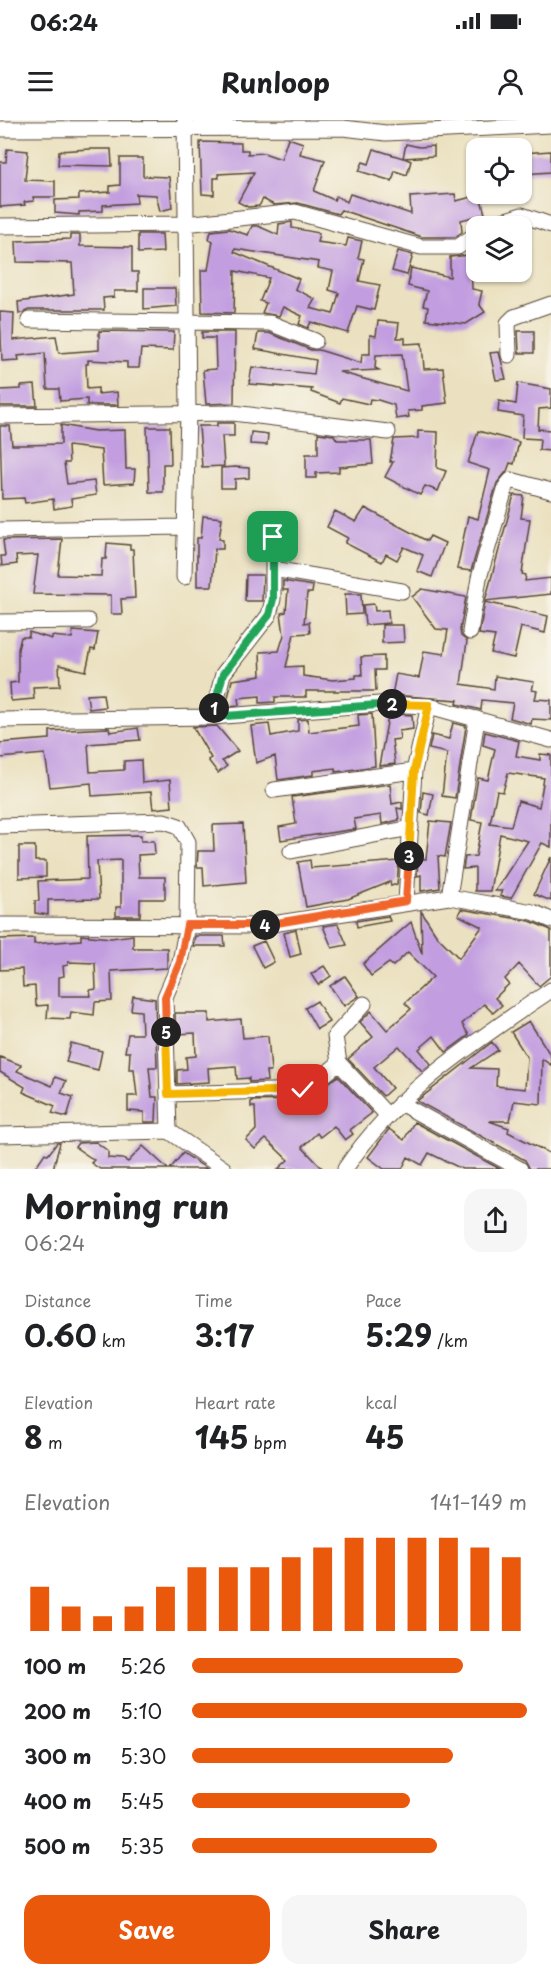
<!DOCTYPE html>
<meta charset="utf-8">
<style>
:root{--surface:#fff;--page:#f6f6f6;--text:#202124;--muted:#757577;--accent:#ea580c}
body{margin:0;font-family:"Playpen Sans",sans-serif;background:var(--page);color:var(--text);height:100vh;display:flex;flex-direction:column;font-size:22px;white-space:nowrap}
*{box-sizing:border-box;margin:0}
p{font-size:20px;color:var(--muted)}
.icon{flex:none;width:33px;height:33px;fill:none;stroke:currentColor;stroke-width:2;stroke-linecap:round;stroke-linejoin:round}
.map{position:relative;height:1049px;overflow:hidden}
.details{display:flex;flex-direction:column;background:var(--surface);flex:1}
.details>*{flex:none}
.fabs{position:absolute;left:466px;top:18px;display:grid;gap:12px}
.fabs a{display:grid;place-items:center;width:66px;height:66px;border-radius:12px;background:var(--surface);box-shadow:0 2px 4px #0004;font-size:30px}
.pin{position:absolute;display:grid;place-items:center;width:51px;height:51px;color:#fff;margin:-26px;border-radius:12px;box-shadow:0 3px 9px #0006}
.km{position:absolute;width:30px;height:30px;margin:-15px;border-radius:50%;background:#222;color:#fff;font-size:16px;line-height:30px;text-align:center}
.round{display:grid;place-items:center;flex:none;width:63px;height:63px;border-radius:18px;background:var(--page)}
.headline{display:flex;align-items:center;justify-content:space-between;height:102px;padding:0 24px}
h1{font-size:33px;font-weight:700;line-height:45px}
.figures{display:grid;grid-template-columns:repeat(3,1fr);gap:9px;height:102px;padding:6px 24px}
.figures div{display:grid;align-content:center}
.figures b{font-size:30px;font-weight:700}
.figures small{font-size:16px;font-weight:400}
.figures p{font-size:16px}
.chart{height:168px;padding:12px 24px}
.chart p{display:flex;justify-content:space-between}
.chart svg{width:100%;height:108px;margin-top:6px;stroke:var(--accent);stroke-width:6}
.action{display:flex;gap:12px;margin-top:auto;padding:12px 24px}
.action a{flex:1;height:69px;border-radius:18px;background:var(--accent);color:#fff;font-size:24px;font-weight:700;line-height:69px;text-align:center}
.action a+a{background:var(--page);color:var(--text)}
ul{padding:0 24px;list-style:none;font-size:20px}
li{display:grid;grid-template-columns:96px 72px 1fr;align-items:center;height:45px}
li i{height:15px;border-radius:8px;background:var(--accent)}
.status{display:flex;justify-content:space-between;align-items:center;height:42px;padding:0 30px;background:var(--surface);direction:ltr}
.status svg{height:16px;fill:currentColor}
header{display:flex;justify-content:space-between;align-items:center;height:78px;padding:0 24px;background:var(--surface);font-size:27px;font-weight:700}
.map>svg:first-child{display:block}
.building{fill:#c29ee0;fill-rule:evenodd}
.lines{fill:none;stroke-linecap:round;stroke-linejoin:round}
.minor-casing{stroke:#554536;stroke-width:17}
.minor{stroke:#fff;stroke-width:15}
.split-1-casing{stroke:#fff;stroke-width:12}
.split-2-casing{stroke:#fff;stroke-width:12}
.split-3-casing{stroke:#fff;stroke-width:12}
.split-4-casing{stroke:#fff;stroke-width:12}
.split-5-casing{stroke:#fff;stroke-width:12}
.split-6-casing{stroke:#fff;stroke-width:12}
.split-1{stroke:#22a559;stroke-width:8}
.split-2{stroke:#22a559;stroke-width:8}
.split-3{stroke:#f5b400;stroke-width:8}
.split-4{stroke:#f0652b;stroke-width:8}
.split-5{stroke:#f0652b;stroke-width:8}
.split-6{stroke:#f5b400;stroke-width:8}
</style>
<div class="status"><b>06:24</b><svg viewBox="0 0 49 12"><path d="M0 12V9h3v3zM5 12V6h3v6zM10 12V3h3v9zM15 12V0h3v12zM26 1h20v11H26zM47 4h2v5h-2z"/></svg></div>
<header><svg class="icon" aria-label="menu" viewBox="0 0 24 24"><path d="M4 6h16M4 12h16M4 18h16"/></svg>Runloop<svg class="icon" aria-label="person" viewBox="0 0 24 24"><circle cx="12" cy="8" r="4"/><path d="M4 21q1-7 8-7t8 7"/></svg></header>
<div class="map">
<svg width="551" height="1049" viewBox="0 0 551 1049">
<rect width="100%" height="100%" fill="#f7f3e8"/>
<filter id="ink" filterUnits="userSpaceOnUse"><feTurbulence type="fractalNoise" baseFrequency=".0167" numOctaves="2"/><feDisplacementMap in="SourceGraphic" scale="12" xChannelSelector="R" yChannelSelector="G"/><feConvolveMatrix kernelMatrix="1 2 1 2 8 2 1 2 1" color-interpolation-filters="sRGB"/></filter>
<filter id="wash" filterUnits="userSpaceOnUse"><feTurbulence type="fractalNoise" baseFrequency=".008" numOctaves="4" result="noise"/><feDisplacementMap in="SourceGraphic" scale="24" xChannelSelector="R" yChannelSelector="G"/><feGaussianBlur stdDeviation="1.35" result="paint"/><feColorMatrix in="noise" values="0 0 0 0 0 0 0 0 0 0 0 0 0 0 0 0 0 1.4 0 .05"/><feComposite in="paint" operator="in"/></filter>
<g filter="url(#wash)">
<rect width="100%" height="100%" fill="#ebe1c0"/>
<g id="blocks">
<path class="building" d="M288 18 303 23 300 34 325 40 314 71 334 80 336 76 347 82 350 74 411 94 410 77 455 74 456 81 480 75 485 94 461 100 462 112 455 117H422L341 90 338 94 298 83 274 85 263 79 259 86 248 87 238 82 254 52 218 54 219 58H214V75L202 74 200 22 241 23V30H248V34L264 33 281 39Z
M406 24 419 27 434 26V36L404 38 411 41 407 55 395 51 392 61 359 51 363 42 369 44 374 29 403 38Z
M7 29 28 31 25 60 55 61V77H33L34 81 24 82 25 85 0 87V42H6Z
M90 29H111L112 46 58 45 59 31Z
M551 31V52L522 54V33Z
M120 38H143V56L169 57 172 88 160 91 156 75 136 74 137 83 103 85V91L79 92V95L55 93V80L79 79V74L110 72V66L120 65Z
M292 102V108L319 113 317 122 346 126 348 118 362 121 358 138 364 139 359 161 380 165 374 190 357 186 348 213 311 202 308 208 299 204 302 196 283 187 279 196 262 193 266 183 260 181 269 158 235 151 234 193 202 192 201 150H208L213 121 209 119 211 111 229 109 248 115 252 106H258L278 115 279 104ZM235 129 319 142 318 148 333 151 329 170 339 173 333 194 310 188 315 179 295 169 299 159 234 132Z
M138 114H162L163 132 138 133Z
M70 115H80V126L132 127V152H138V171H114V177L103 178 104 190H29L19 194 18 182 74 174 72 143 17 142 16 121 70 119Z
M398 131 413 135 407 155 392 151Z
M471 135 472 169 482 171 479 184 485 192 466 204 426 200 428 187 423 186 427 171 408 166 411 148 450 157V137Z
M144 168H175L176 186 144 189Z
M0 192 14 193 13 220 56 216 59 233 99 230V211L174 212 173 230 141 229 139 248H127V242L88 240V244H86L87 269 98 268V274L117 272 118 285H87V279L60 281 59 269H47L45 233 18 236 19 240 2 241Z
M378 201 399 203 397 218H405V224L422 223 424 249 443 248 447 283 422 286V290L408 291 409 297 396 299 394 285 378 280 370 279 369 284 342 278 340 283 311 272 312 269 249 264 252 247 314 254 316 240 255 229 258 213H269L311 230H319L361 243 362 234H370V215L376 216ZM402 234 407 271 339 252 379 250 375 248 376 235Z
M518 211H534V233H519Z
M202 212H235L234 283 206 284 203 250 216 249 215 218H202Z
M499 232 506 259 496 260 490 233Z
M518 263 551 269V288L539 289 538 309 551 310V331L539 330 540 319 522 318 523 296 498 292 499 281 516 284Z
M35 265 37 286H0V270L21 269V266Z
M217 303H234V316H222L224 346 202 347 199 306H217Z
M61 305 95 311 125 310 126 349H135L134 363 103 365 101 330 68 326 69 343H64L67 364 94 361 96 375 71 379 72 386 54 389 53 379 25 383 24 378 2 379 0 306H10L12 325H25L61 324Z
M147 307H170L171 344H163V372H149Z
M418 311 438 312 437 348 446 351 438 371 425 366 420 375 385 357 393 342H390L394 319 418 318Z
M478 311 519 322 514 344 510 343 507 351 497 363 471 451 457 449 468 396 478 399 490 350 468 343Z
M251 312 268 314 267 325 250 324Z
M318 313 334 315 337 320H371L373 344 339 347V352L316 353V358H306V334H318Z
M235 347 249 348V358L235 359V368H221V348Z
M514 375 524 376 521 398 530 399 522 454 526 455 525 461 551 458V474L485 481Z
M365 388 427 421 430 416 445 423 432 457 417 451 423 435 404 427 397 440 386 434 382 442 345 423 348 418 327 407 335 391 356 402Z
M203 396 222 398 219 419 223 420V429H215L212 466H197V418H201Z
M62 419 58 455 101 456 102 439H106L107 423 130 425V429H133L135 478 121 479 122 494H111V475L33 474 38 435 16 436 17 444 2 446 1 436H5L3 420Z
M246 455H263L262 481H245Z
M283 461 313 466 312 473H307L304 503 309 502 310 513 294 514 286 547 303 546V556L333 560 356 558V555H362L361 537 384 536V550H375L376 571H306V577H275V582L260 583V576L238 578 239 585 226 586 232 560 261 556 260 532 279 531 284 515 281 493 286 492 288 470H283Z
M422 469 466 477 460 510 461 516 467 521 461 564 494 569 495 556 534 562 532 570 537 571 535 579 551 580V600L532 599 531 604 510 598 513 583 482 580 481 590 457 584 458 580 392 575 396 554 419 558 424 531 444 534 448 510 436 509 412 477Z
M345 474H361L362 494 346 495Z
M485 482 548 496 545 513 521 507 514 538 491 533 495 516 479 514Z
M374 484 375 491 388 490 389 503 365 505 363 485Z
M382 505H403L404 522 382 523Z
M73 511 98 513 95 530 91 529 86 551 59 545 60 566 33 567 34 579 11 581 10 563 18 562V529L21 517H29V512L52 519V516L72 518Z
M103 574 105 587 89 589 87 575Z
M372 594 375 646 336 652 335 648 313 651V655L278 660 275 636 256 643 251 606 269 604 271 616 298 611V600L308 599 309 612 359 606 358 595Z
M395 594 412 595 413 609 399 611 400 619 392 620 395 644 379 646 388 597Z
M453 603 466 606 455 678 442 676 447 633 429 629 432 615 449 619Z
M217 606 238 631 222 641 227 646 218 653 208 640 211 638 193 607Z
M109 608 110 612 138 608 140 620 88 624 90 652 124 650V641L141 640 142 663 170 660 172 687 153 689 151 672 92 676 91 663 50 667 45 634 0 638V623L50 619V611Z
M485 612 519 621 516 636 540 640V634L551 635V727L542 723 511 778 500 776 502 771H495L528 721 500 714 490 771H475V748L463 749 465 737 476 736 482 702 471 700 478 658 488 660 495 629 483 625ZM508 653 544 658 539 687 518 681 511 706 490 703 497 671 503 672Z
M390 664 392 684 402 682V689L397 688 399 700 382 704 381 695 354 699 356 709 281 720 279 707 296 704 292 677Z
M423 672 433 674 429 695 421 693Z
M430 701 451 703 445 737 438 736 440 768 421 771V755L417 756 418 739H426Z
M243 704 246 762 204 766 203 747H197L198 731H214L213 705Z
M141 715V721H154L155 734 138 735 139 757H165V779H140V796H116V787H121V740L97 741 99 779 48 780V795L35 793V781H39L38 761 88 759 87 716Z
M19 726H35V741H46V757L19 758Z
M551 737V781L534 774Z
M310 740 311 748 399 741 397 764 391 766 390 762 348 779 306 787 298 742Z
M461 789 530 801 551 810V856L539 866 519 844 505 859 509 864 495 878 502 885 493 893 484 884 462 904 469 915 446 932 434 916 419 929 431 944 422 951 399 926 374 947 392 968 383 976 348 939 373 917 360 902 371 891 387 910 411 889 405 883 433 857 408 832 393 846 389 843 371 856 363 844 411 802 422 834 421 791 437 816 459 838 482 807 458 795Z
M388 796 390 801 357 807 356 801Z
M338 804 347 825 332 828 323 806Z
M296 810 301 834 290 837 284 813Z
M81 815 111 818 133 815V828H167V848L111 851 112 881 95 882 94 895 71 892 70 899 47 898 48 885 36 886 35 866 23 867 22 849 0 850V819L34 818V824L81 820ZM68 842 95 843 96 869 90 870 91 876H59V857L64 856 63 846 68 845Z
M195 816H224L225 826H193Z
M264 821 274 842 263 848 252 826Z
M324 846 331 856 318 865 311 854Z
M345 856 359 876 344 886 330 866Z
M133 876 155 879 157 947H149L152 977H157L156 1002H144V992L128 991V976H137L134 949H129L130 932H125L128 914H142L141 891 131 890Z
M317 881 329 902 317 909 305 888Z
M175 893H209V902L241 899 243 918 268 916 271 951H266L267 961 249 962V958L237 959 236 946 208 948 209 962 177 964V950L187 949 186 937 196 936 195 913 176 914Z
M529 901 551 936V945L542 939 541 984 514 981 510 1001H489L509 1008 508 1012 551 1034V1049H530L525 1040 417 981 492 922 498 930 471 948 497 949 496 966 525 969 527 937 511 912Z
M71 923 102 931 98 950 66 942Z
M0 937 21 945 17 951 52 966 55 957 66 961 61 973 73 977 67 997 52 993 55 986 23 972 25 967 0 952Z
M338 956 372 993 350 1010 353 1014 345 1020 334 1006 320 1017 317 1013 302 1027 323 1049H278L288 1040 266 1019 255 1029 246 1020 256 1010 255 987H251V981L291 980 292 989Z
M414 1002 500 1049H462L429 1033 422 1045 408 1037 402 1049H384L368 1037 389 1009 404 1020Z
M96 1022 108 1031V1038L123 1039 128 1042 143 1026 168 1049H100L91 1043 94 1040 75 1027 78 1023Z
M57 1023H60L53 1049H34L45 1033 48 1035Z
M183 1033 207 1049H170Z"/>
</g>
</g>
<g filter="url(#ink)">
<use href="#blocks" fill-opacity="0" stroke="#554536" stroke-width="1.5"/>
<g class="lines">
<g class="minor-casing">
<path id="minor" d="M0 9 343 8 386 13 551 5
M0 106 185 104 295 92 421 127H458L477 113
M486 106 522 95 551 105
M29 200 270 203 315 221
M509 235 508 203 514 197 551 184
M0 296 233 293 388 312
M0 410 184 407
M273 449 402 471
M184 457 188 292 185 0
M0 502 88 501
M470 512 479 458 506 366 511 360 551 371
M212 597 223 554 269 495 273 479V417
M0 600 212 597 379 584 429 586 551 620
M274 670 414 651
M0 706 164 701 179 706 188 722 187 805 180 842 165 877 169 1011
M291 731 411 708
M449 777 477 599
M406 781 414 651 429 586
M0 805 259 806 449 777 533 792 551 800
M364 884 335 916 339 943 388 996
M168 974 303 970 310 967 339 943
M400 983 520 1049
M0 1015 169 1011 224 1049
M345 1049C396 972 476 921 551 870"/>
</g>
<use href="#minor" class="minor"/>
</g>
</g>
<g class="lines" filter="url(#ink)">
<g class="split-1-casing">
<path id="split-1" d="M214 588 223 554 269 495 273 479V417"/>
</g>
<g class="split-2-casing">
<path id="split-2" d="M214 588 212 597 392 584"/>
</g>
<g class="split-3-casing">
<path id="split-3" d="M392 584 429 585 414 651 409 736"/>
</g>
<g class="split-4-casing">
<path id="split-4" d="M265 805 406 781 409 736"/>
</g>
<g class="split-5-casing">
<path id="split-5" d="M166 912 165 877 180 842 187 805H265"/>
</g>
<g class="split-6-casing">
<path id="split-6" d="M166 912 168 974 303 970"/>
</g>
<use href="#split-1" class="split-1"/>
<use href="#split-2" class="split-2"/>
<use href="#split-3" class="split-3"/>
<use href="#split-4" class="split-4"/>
<use href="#split-5" class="split-5"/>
<use href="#split-6" class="split-6"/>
</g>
</svg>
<div class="fabs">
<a><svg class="icon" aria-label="locate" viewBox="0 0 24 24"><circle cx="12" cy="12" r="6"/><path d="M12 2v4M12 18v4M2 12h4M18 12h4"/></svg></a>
<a><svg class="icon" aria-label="layers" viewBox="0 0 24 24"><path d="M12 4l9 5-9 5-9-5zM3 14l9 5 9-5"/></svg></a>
</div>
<div class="pin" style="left:273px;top:417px;background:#1e9e55"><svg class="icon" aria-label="arrive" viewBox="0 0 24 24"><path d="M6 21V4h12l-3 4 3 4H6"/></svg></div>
<div class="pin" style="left:303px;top:970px;background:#d93025"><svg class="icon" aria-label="check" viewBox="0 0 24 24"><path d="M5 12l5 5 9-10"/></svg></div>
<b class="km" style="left:214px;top:588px">1</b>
<b class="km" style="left:392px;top:584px">2</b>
<b class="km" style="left:409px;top:736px">3</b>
<b class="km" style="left:265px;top:805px">4</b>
<b class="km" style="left:166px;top:912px">5</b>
</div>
<section class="details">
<div class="headline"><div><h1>Morning run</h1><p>06:24</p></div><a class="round"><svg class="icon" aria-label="share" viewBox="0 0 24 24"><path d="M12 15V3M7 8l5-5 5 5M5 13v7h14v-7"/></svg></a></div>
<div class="figures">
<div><p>Distance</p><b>0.60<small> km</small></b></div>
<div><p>Time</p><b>3:17</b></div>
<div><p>Pace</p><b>5:29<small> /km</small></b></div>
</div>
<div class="figures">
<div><p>Elevation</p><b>8<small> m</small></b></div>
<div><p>Heart rate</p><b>145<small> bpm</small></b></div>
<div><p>kcal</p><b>45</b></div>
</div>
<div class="chart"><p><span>Elevation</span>141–149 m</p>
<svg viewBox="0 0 160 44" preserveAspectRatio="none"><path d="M5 44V26M15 44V34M25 44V38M35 44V34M45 44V26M55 44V18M65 44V18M75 44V18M85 44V14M95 44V10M105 44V6M115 44V6M125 44V6M135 44V6M145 44V10M155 44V14"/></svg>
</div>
<ul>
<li><b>100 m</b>5:26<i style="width:81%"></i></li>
<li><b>200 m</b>5:10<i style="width:100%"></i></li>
<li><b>300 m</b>5:30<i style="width:78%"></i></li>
<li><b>400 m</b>5:45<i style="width:65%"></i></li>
<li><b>500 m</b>5:35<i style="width:73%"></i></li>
</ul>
<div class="action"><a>Save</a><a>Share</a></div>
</section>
